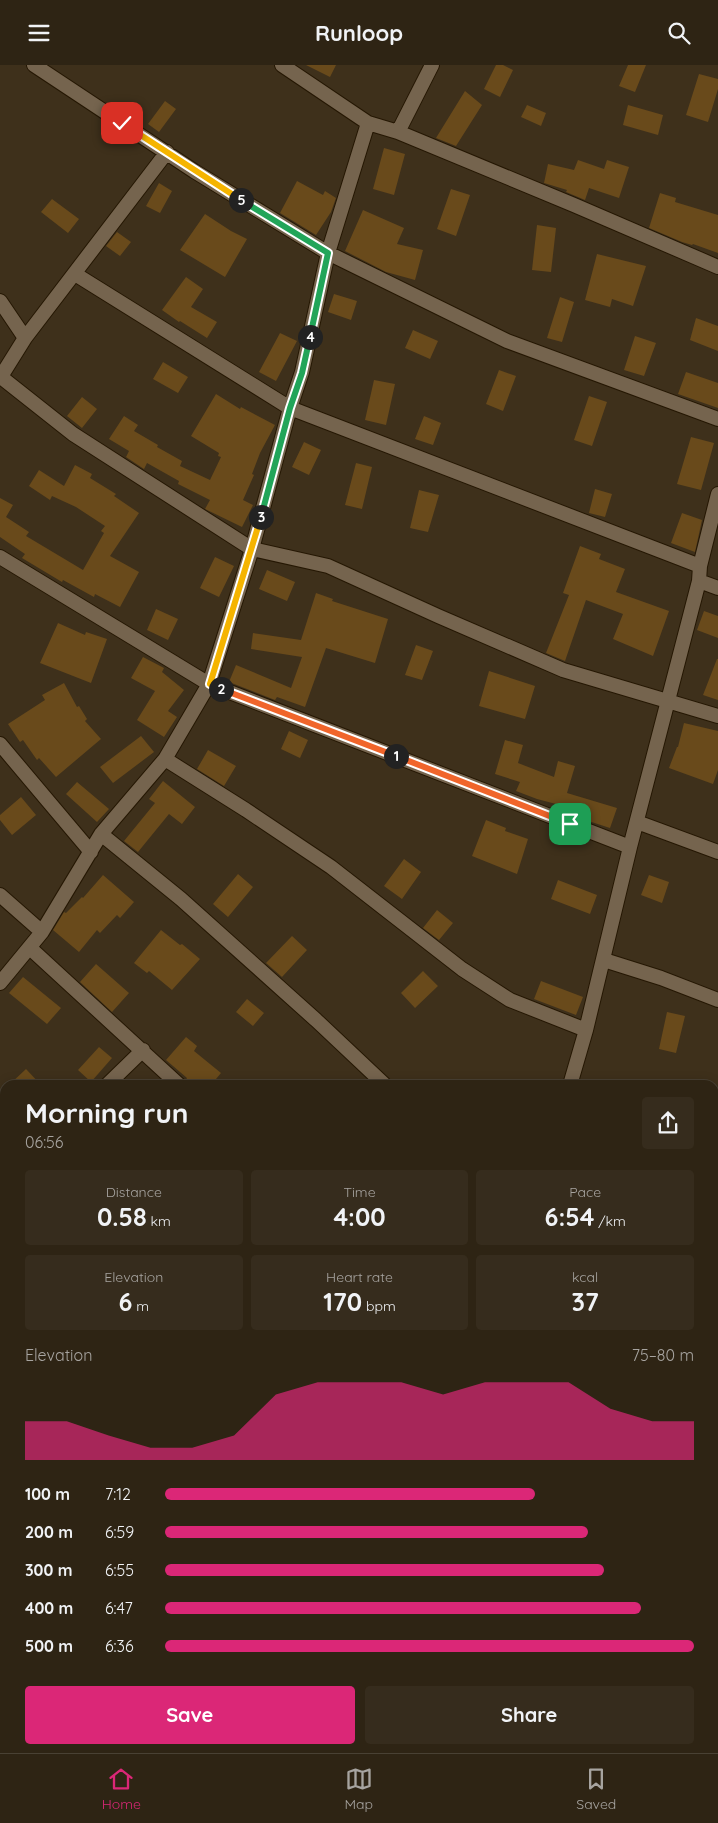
<!DOCTYPE html>
<meta charset="utf-8">
<style>
:root{--surface:#2e2414;--page:#362c1d;--text:#f1f3f6;--muted:#a7a4a0;--line:#494134;--accent:#db2777}
body{margin:0;font-family:Quicksand,sans-serif;background:var(--page);color:var(--text);height:100vh;display:flex;flex-direction:column;font-size:19px;white-space:nowrap}
*{box-sizing:border-box;margin:0}
p{font-size:16px;color:var(--muted)}
.icon{flex:none;width:28px;height:28px;fill:none;stroke:currentColor;stroke-width:2;stroke-linecap:round;stroke-linejoin:round}
.map{position:relative;flex:1;overflow:hidden}
.side{position:absolute;left:0px;top:1015px;width:719px;height:674px;display:flex;flex-direction:column;background:var(--surface);border-radius:15px 15px 0 0;box-shadow:0 2px 12px #0003,0 0 0 1px var(--line)}
.side>*{flex:none}
.pin{position:absolute;display:grid;place-items:center;width:42px;height:42px;color:#fff;margin:-21px;border-radius:10px;box-shadow:0 2px 8px #0006}
.km{position:absolute;width:25px;height:25px;margin:-12px;border-radius:50%;background:#222;color:#fff;font-size:14px;line-height:25px;text-align:center}
.round{display:grid;place-items:center;flex:none;width:52px;height:52px;border-radius:5px;background:var(--page)}
.overview{display:flex;align-items:center;justify-content:space-between;height:85px;padding:0 25px}
h1{font-size:28px;font-weight:700;line-height:38px}
.stats{display:grid;grid-template-columns:repeat(3,1fr);gap:8px;height:85px;padding:5px 25px}
.stats div{display:grid;align-content:center;border-radius:5px;background:var(--page);text-align:center}
.stats b{font-size:25px;font-weight:700}
.stats small{font-size:14px;font-weight:400}
.stats p{font-size:14px}
.chart{height:140px;padding:10px 25px}
.chart p{display:flex;justify-content:space-between}
.chart svg{width:100%;height:90px;margin-top:5px;fill:var(--accent);opacity:.7}
.cta{display:flex;gap:10px;margin-top:auto;padding:10px 25px}
.cta a{flex:1;height:58px;border-radius:5px;background:var(--accent);color:#fff;font-size:20px;font-weight:700;line-height:58px;text-align:center}
.cta a+a{background:var(--page);color:var(--text)}
ul{padding:0 25px;list-style:none;font-size:16px}
li{display:grid;grid-template-columns:80px 60px 1fr;align-items:center;height:38px}
li i{height:12px;border-radius:6px;background:var(--accent)}
header{display:flex;justify-content:space-between;align-items:center;height:65px;padding:0 25px;background:var(--surface);font-size:22px;font-weight:700}
.dock{display:flex;justify-content:space-around;align-items:center;height:70px;border-top:1px solid var(--line);background:var(--surface);font-size:14px;color:var(--muted)}
.dock a{display:grid;justify-items:center;gap:2px}
.dock .active{color:var(--accent)}
.map>svg:first-child{display:block}
.building{fill:#694a1b}
.lines{fill:none;stroke-linecap:round;stroke-linejoin:round}
.minor-casing{stroke:#251703;stroke-width:16}
.minor{stroke:#75644e;stroke-width:14}
.split-1-casing{stroke:#fff;stroke-width:10}
.split-2-casing{stroke:#fff;stroke-width:10}
.split-3-casing{stroke:#fff;stroke-width:10}
.split-4-casing{stroke:#fff;stroke-width:10}
.split-5-casing{stroke:#fff;stroke-width:10}
.split-6-casing{stroke:#fff;stroke-width:10}
.split-1{stroke:#f0652b;stroke-width:6}
.split-2{stroke:#f0652b;stroke-width:6}
.split-3{stroke:#f5b400;stroke-width:6}
.split-4{stroke:#22a559;stroke-width:6}
.split-5{stroke:#22a559;stroke-width:6}
.split-6{stroke:#f5b400;stroke-width:6}
</style>
<header><svg class="icon" aria-label="menu" viewBox="0 0 24 24"><path d="M4 6h16M4 12h16M4 18h16"/></svg>Runloop<svg class="icon" aria-label="search" viewBox="0 0 24 24"><circle cx="10" cy="10" r="6"/><path d="M15 15l6 6"/></svg></header>
<div class="map">
<svg width="718" height="1688" viewBox="0 0 718 1688">
<rect width="100%" height="100%" fill="#3e301b"/>
<path class="building" d="M306 0H336L330 12Z
M496 0H503L513 5 500 32 484 24Z
M628 0H646L635 27 619 21Z
M699 9 718 14V24L708 57 686 50Z
M465 26 482 40 456 81 436 73Z
M165 36 176 44 159 67 148 59Z
M527 40 546 48 541 61 521 52Z
M628 40 663 50 658 70 623 60Z
M384 83 405 89 394 130 373 124Z
M578 95 604 104 607 95 629 102 619 133 589 123 585 135 566 127 567 125 544 118 548 99 574 105Z
M297 116 323 130 325 126 336 133 331 147 316 170 280 148Z
M159 118 172 126 160 148 146 141Z
M451 124 470 130 456 171 437 164Z
M660 128 676 133 675 137 718 150V188L693 179 692 180 682 177 649 163Z
M52 134 79 154 68 168 41 147Z
M363 145 404 163 397 179 423 185 415 215 386 207 345 186Z
M205 149 231 166 247 174 225 212 180 185Z
M537 160 556 163 551 207 532 205Z
M117 167 131 177 120 191 106 181Z
M597 189 646 201 633 241 612 234 610 242 585 235Z
M186 212 203 224 191 242 217 257 207 273 180 256 179 257 162 245Z
M334 229 357 236 351 255 328 247Z
M560 232 574 237 562 277 547 273Z
M696 253 718 261V286L690 275Z
M413 265 438 276 430 294 405 283Z
M280 268 297 276 276 316 259 307Z
M635 271 656 278 644 311 624 305Z
M163 297 188 312 178 328 153 314Z
M499 305 516 311 503 346 486 339Z
M686 307 718 318V343L678 329Z
M374 315 395 319 386 360 365 355Z
M216 329 240 344 241 342 275 360 260 388 252 409 254 410 243 435 253 440 242 462 205 444 210 435 178 419 179 416 147 398 144 404 126 392 129 386 109 374 124 351 138 360 134 366 158 380 157 382 182 396 180 401 210 415 221 392 218 391 219 388 191 371Z
M589 331 607 337 592 381 574 375Z
M82 332 97 344 82 363 67 351Z
M424 351 441 358 433 380 415 374Z
M691 372 714 378 701 425 677 419Z
M304 377 321 385 309 410 292 402Z
M356 398 372 402 362 444 345 440Z
M75 400 92 409 90 413 116 429 114 431 139 448 110 491 139 507 120 542 95 529 94 532 63 515 62 517 22 493 25 489 0 472V433L13 440 6 452 29 467 26 471 83 505 104 468 101 466 105 461 76 442 52 431 50 435 29 421 39 405 64 421Z
M595 424 612 429 605 452 589 448Z
M419 425 439 430 428 467 410 463Z
M682 448 702 455 695 487 671 478Z
M580 481 601 489 599 494 625 504 616 527 669 546 653 591 613 574 623 549 586 535 565 596 546 588 569 530 563 528Z
M215 492 234 501 219 532 200 523Z
M267 505 295 517 287 536 259 524Z
M316 528 333 534 332 536 388 554 375 598 326 583 305 642 277 632 275 635 229 617 236 600 291 623 302 592 251 584 253 568 301 575Z
M156 544 178 554 168 575 147 565Z
M704 546 718 551V573L697 565Z
M58 558 85 570 86 567 107 574 91 618 40 598Z
M416 580 433 586 422 615 405 610Z
M143 592 164 603 162 607 184 625 168 646 177 652 164 672 137 655 155 626 131 613Z
M717 594H718V635L703 630Z
M489 606 535 621 525 654 479 641Z
M64 618 77 642 79 641 87 654 85 656 101 674 56 712 39 693 37 695 23 675 20 677 8 659 45 635 42 630Z
M684 658 718 666V705L713 719 669 703 677 682H678Z
M289 666 308 675 300 693 281 684Z
M141 671 154 687 113 718 100 702Z
M505 675 523 680 518 698 554 712 558 696 575 701 567 728 617 743 610 763 573 751 575 744 537 734 516 726 520 717 495 709Z
M208 685 236 701 224 721 197 704Z
M163 716 195 742 182 759 169 749 138 787 124 776 155 738 149 734Z
M77 717 109 744 97 757 66 729Z
M21 732 36 750 12 770 0 755V750Z
M486 755 506 763 505 766 528 774 517 809 472 791Z
M404 794 421 807 402 834 384 821Z
M238 809 253 822 228 852 213 839Z
M103 810 134 837 120 853 117 850 100 868 97 865 79 887 53 865 64 847 66 848 82 832 83 833Z
M649 810 669 817 662 838 641 830Z
M558 815 597 830 590 849 551 834Z
M437 845 453 858 439 875 423 863Z
M161 865 180 880 182 879 200 894 172 925 149 906 147 908 134 898Z
M292 871 307 885 282 912 266 898Z
M96 899 129 928 112 947 80 917Z
M423 906 438 921 415 943 401 928Z
M23 912 61 943 47 959 9 928Z
M541 916 583 932 576 950 534 934Z
M247 934 264 948 253 961 236 947Z
M667 947 685 951 676 988 659 984Z
M186 972 197 981 194 986 221 1008 211 1020H188L186 1015 187 1013 166 995Z
M99 982 112 993 91 1017 78 1005Z
M26 1004 41 1020H9Z"/>
<g class="lines">
<g class="minor-casing">
<path id="minor" d="M34 0 194 106 328 188 507 276 718 354
M282 0 368 58 398 67 574 140 718 202
M398 67 432 0
M75 209 290 343 700 501
M0 236 25 273
M1 312 73 369 252 484 328 501 438 551 563 605 718 651
M0 313 25 273 167 87
M0 492 209 619 630 782
M699 516 718 523
M0 679 91 787
M165 694 246 745 331 802 462 904 510 935 586 965
M637 757 718 787
M101 769 181 834 316 955 385 1020
M0 830 42 867
M30 883 179 1020
M604 895 661 913 718 935
M0 918 42 867 101 769 165 694 209 619 252 484 290 343 302 307 328 188 368 58
M107 1020 143 985
M570 1020 586 965 630 782 699 516 700 501 718 429
M714 1064 718 1060
M0 1152 5 1145
M714 1243 718 1240
M714 1264 718 1269
M0 1496 5 1500
M0 1577 5 1574
M488 1684 491 1688
M684 1684 687 1688
M96 1688 102 1684
M307 1688 313 1684"/>
</g>
<use href="#minor" class="minor"/>
</g>
<g class="lines">
<g class="split-1-casing">
<path id="split-1" d="M396 691 570 759"/>
</g>
<g class="split-2-casing">
<path id="split-2" d="M221 624 396 691"/>
</g>
<g class="split-3-casing">
<path id="split-3" d="M221 624 210 619 261 452"/>
</g>
<g class="split-4-casing">
<path id="split-4" d="M261 452 290 343 302 308 310 272"/>
</g>
<g class="split-5-casing">
<path id="split-5" d="M241 135 328 188 310 272"/>
</g>
<g class="split-6-casing">
<path id="split-6" d="M122 58 241 135"/>
</g>
<use href="#split-1" class="split-1"/>
<use href="#split-2" class="split-2"/>
<use href="#split-3" class="split-3"/>
<use href="#split-4" class="split-4"/>
<use href="#split-5" class="split-5"/>
<use href="#split-6" class="split-6"/>
</g>
</svg>
<div class="pin" style="left:570px;top:759px;background:#1e9e55"><svg class="icon" aria-label="arrive" viewBox="0 0 24 24"><path d="M6 21V4h12l-3 4 3 4H6"/></svg></div>
<div class="pin" style="left:122px;top:58px;background:#d93025"><svg class="icon" aria-label="check" viewBox="0 0 24 24"><path d="M5 12l5 5 9-10"/></svg></div>
<b class="km" style="left:396px;top:691px">1</b>
<b class="km" style="left:221px;top:624px">2</b>
<b class="km" style="left:261px;top:452px">3</b>
<b class="km" style="left:310px;top:272px">4</b>
<b class="km" style="left:241px;top:135px">5</b>
<section class="side">
<div class="overview"><div><h1>Morning run</h1><p>06:56</p></div><a class="round"><svg class="icon" aria-label="share" viewBox="0 0 24 24"><path d="M12 15V3M7 8l5-5 5 5M5 13v7h14v-7"/></svg></a></div>
<div class="stats">
<div><p>Distance</p><b>0.58<small> km</small></b></div>
<div><p>Time</p><b>4:00</b></div>
<div><p>Pace</p><b>6:54<small> /km</small></b></div>
</div>
<div class="stats">
<div><p>Elevation</p><b>6<small> m</small></b></div>
<div><p>Heart rate</p><b>170<small> bpm</small></b></div>
<div><p>kcal</p><b>37</b></div>
</div>
<div class="chart"><p><span>Elevation</span>75–80 m</p>
<svg viewBox="0 0 160 44" preserveAspectRatio="none"><path d="M0 44V25L10 25L20 32L30 38L40 38L50 32L60 12L70 6L80 6L90 6L100 12L110 6L120 6L130 6L140 19L150 25L160 25V44z"/></svg>
</div>
<ul>
<li><b>100 m</b>7:12<i style="width:70%"></i></li>
<li><b>200 m</b>6:59<i style="width:80%"></i></li>
<li><b>300 m</b>6:55<i style="width:83%"></i></li>
<li><b>400 m</b>6:47<i style="width:90%"></i></li>
<li><b>500 m</b>6:36<i style="width:100%"></i></li>
</ul>
<div class="cta"><a>Save</a><a>Share</a></div>
</section>
</div>
<nav class="dock">
<a class="active"><svg class="icon" aria-label="home" viewBox="0 0 24 24"><path d="M3 11l9-7 9 7M6 9v11h12V9"/></svg>Home</a>
<a><svg class="icon" aria-label="map" viewBox="0 0 24 24"><path d="M3 6l6-2 6 2 6-2v14l-6 2-6-2-6 2zM9 4v14M15 6v14"/></svg>Map</a>
<a><svg class="icon" aria-label="saved" viewBox="0 0 24 24"><path d="M7 4h10v16l-5-4-5 4z"/></svg>Saved</a>
</nav>
